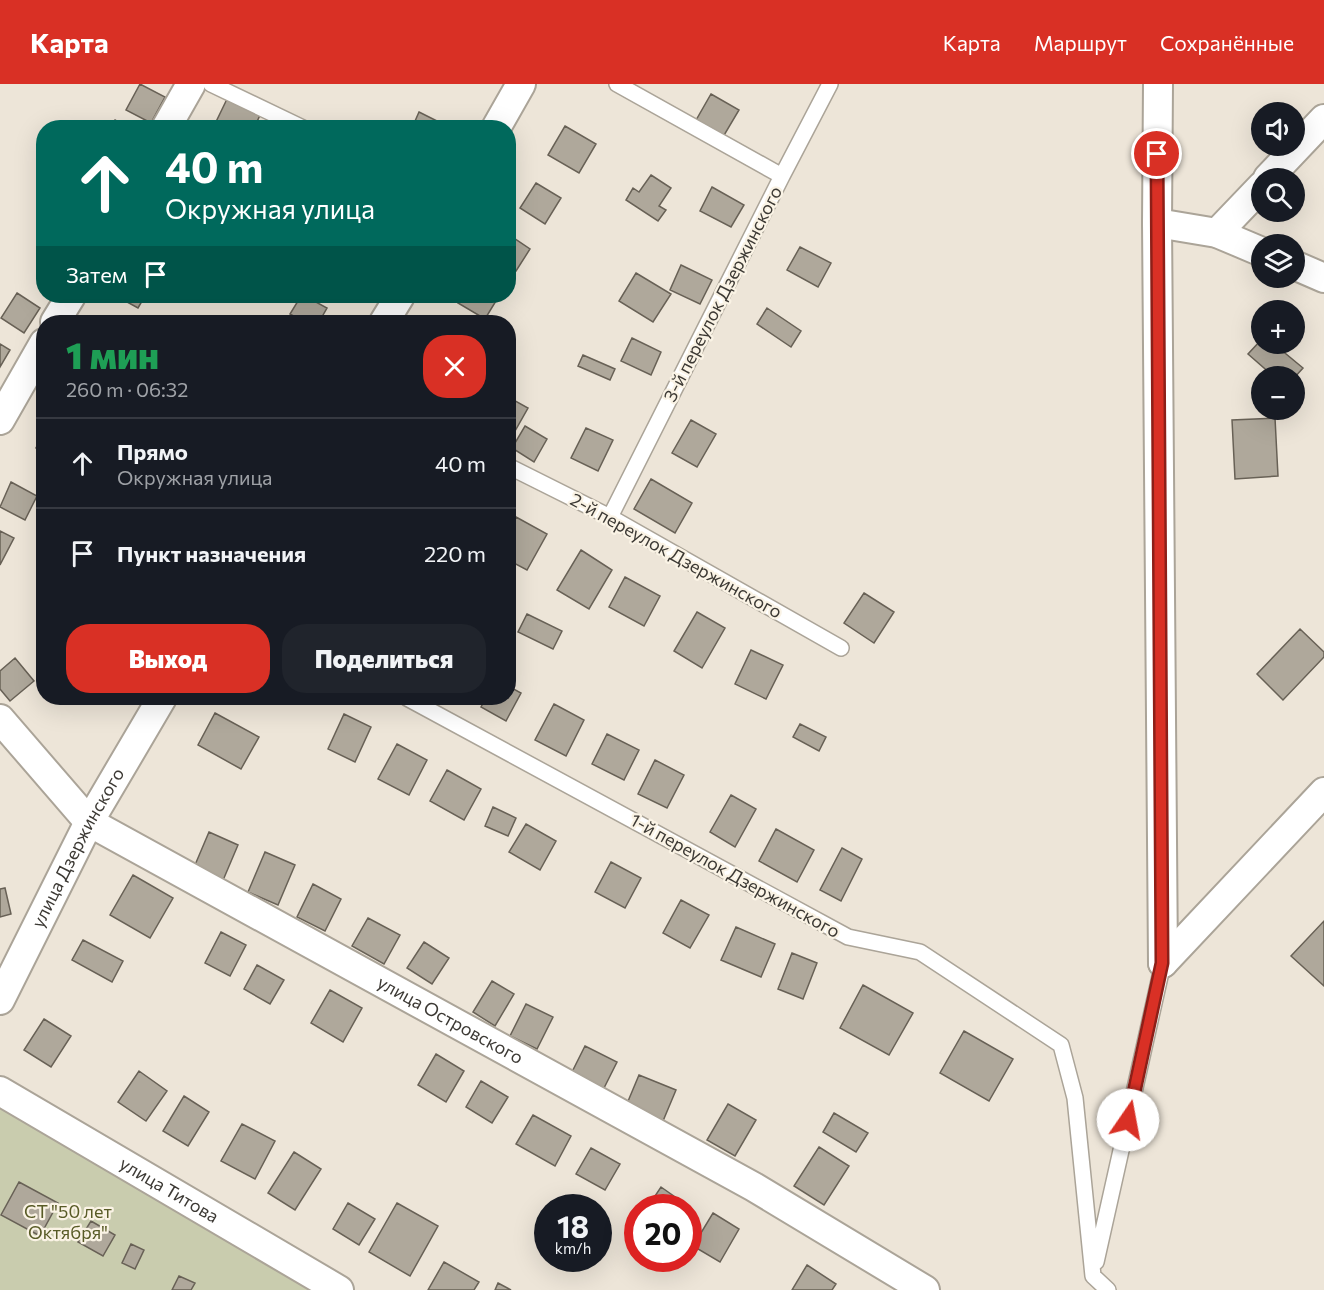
<!DOCTYPE html>
<html lang="ru">
<head>
<meta charset="utf-8">
<style>
  :root { --surface:#171b24; --page:#20242c; --text:#f1f3f6; --muted:#9ea1a6; --line:#363941; --accent:#d93025 }
  body { margin:0; font-family:Commissioner,sans-serif; background:var(--page); color:var(--text); height:100vh; display:flex; flex-direction:column; font-size:22px; white-space:nowrap }
  * { box-sizing:border-box; margin:0 }
  p { font-size:20px; color:var(--muted) }
  .icon { flex:none; width:33px; height:33px; fill:none; stroke:currentColor; stroke-width:2; stroke-linecap:round; stroke-linejoin:round }
  .map { position:relative; flex:1; overflow:hidden }
  .drawer { position:absolute; left:36px; top:231px; width:480px; height:390px; display:flex; flex-direction:column; background:var(--surface); border-radius:24px; box-shadow:0 6px 24px #0002 }
  .drawer>* { flex:none }
  .top-card { position:absolute; left:36px; top:36px; width:480px; height:183px; border-radius:24px; box-shadow:0 6px 24px #0002; background:#00695c; color:#fff; overflow:hidden }
  .fabs { position:absolute; left:1251px; top:18px; display:grid; gap:12px }
  .fabs a { display:grid; place-items:center; width:54px; height:54px; border-radius:50%; background:var(--surface); box-shadow:0 6px 24px #0002; font-size:30px }
  .speed { position:absolute; left:534px; top:1110px; display:flex; gap:12px; font-size:30px; font-weight:700; text-align:center }
  .speed>* { display:grid; place-content:center; width:78px; height:78px; border-radius:50%; background:var(--surface); box-shadow:0 6px 24px #0002; line-height:1 }
  .speed small { font-size:15px; font-weight:400 }
  .speed .limit { border:9px solid #d22; background:#fff; color:#111 }
  .pin { position:absolute; display:grid; place-items:center; width:51px; height:51px; color:#fff; margin:-26px; border:3px solid #fff; border-radius:50%; box-shadow:0 2px 6px #0007 }
  .me { position:absolute; width:66px; margin:-33px; rotate:12deg; stroke-linejoin:round; filter:drop-shadow(0 0 4px #0008) }
  .turn { display:flex; align-items:center; gap:21px; height:126px; padding:0 30px; font-size:27px }
  .turn .icon { width:78px; height:78px; stroke-width:2.5 }
  .turn b { display:block; font-size:42px; line-height:51px }
  .then { display:flex; align-items:center; height:57px; padding:0 30px; background:#0003; gap:12px; font-size:22px }
  .round { display:grid; place-items:center; flex:none; width:63px; height:63px; border-radius:24px; background:var(--page) }
  .summary { display:flex; align-items:center; justify-content:space-between; height:102px; padding:0 30px }
  h1 { font-size:36px; font-weight:800; line-height:45px; color:#1e9e55 }
  .cta { display:flex; gap:12px; margin-top:auto; padding:12px 30px }
  .cta a { flex:1; height:69px; border-radius:24px; background:var(--accent); color:#fff; font-size:24px; font-weight:800; line-height:69px; text-align:center }
  .cta a+a { background:var(--page); color:var(--text) }
  ul { padding:0; list-style:none }
  li { display:flex; align-items:center; gap:18px; height:90px; padding:0 30px; border-top:2px solid var(--line) }
  li div { flex:1 }
  li b { display:block; font-size:22px }
  li em { font-style:normal }
  header { display:flex; align-items:center; gap:36px; box-sizing:border-box; height:84px; padding:0 30px; background:var(--accent); color:#fff }
  header strong { font-size:28px }
  nav { display:flex; gap:33px; margin-inline-start:auto; font-size:21px }
  .map>svg:first-child { display:block }
  .green { fill:#c9ccae }
  .building { fill:#afa89b; stroke:#686156; stroke-width:1.5 }
  .lines { fill:none; stroke-linecap:round; stroke-linejoin:round }
  .lane-casing { stroke:#aba498; stroke-width:18 }
  .street-casing { stroke:#aba498; stroke-width:32 }
  .lane { stroke:#fff; stroke-width:15 }
  .street { stroke:#fff; stroke-width:28 }
  .route-casing { stroke:#8d1f18; stroke-width:15 }
  .route { stroke:#d93025; stroke-width:10 }
  .labels { text-anchor:middle; stroke-width:4.5; stroke-linejoin:round; paint-order:stroke }
  .street-label { font-size:18px; fill:#3c3934; stroke:#faf3e5 }
  .park-label { font-size:18px; fill:#585b26; stroke:#faf3e5 }
</style>
</head>
<body>
<header>
<strong>Карта</strong>
<nav><a>Карта</a><a>Маршрут</a><a>Сохранённые</a></nav>
</header>
<div class="map">
<svg width="1324" height="1206" viewBox="0 0 1324 1206">
  <rect width="100%" height="100%" fill="#ede5d8"/>
  <!-- green -->
  <path class="green" d="M 0,1018 L 318,1206 L 0,1206 Z"/>
  <!-- building -->
  <path class="building" d="M 140,0 L 165,13 L 151,39 L 126,26 Z
    M 711,10 L 739,26 L 723,53 L 695,38 Z
    M 228,13 L 261,29 L 254,44 L 213,44 Z
    M 419,28 L 449,43 L 449,44 L 412,44 Z
    M 115,36 L 128,44 L 110,44 Z
    M 565,42 L 596,60 L 579,89 L 548,71 Z
    M 651,91 L 671,104 L 659,122 L 666,126 L 658,137 L 626,116 L 633,104 L 639,108 Z
    M 536,99 L 561,114 L 545,140 L 520,124 Z
    M 712,103 L 744,121 L 731,143 L 700,127 Z
    M 508,150 L 530,165 L 516,187 L 508,183 Z
    M 800,163 L 831,179 L 818,203 L 787,186 Z
    M 681,181 L 712,196 L 700,220 L 670,206 Z
    M 636,189 L 671,210 L 653,238 L 619,217 Z
    M 17,209 L 40,224 L 24,249 L 1,234 Z
    M 118,212 L 145,212 L 138,224 L 118,213 Z
    M 301,212 L 305,212 L 327,224 L 319,238 L 304,238 L 290,230 Z
    M 463,212 L 499,212 L 485,235 L 458,219 Z
    M 767,224 L 801,247 L 791,263 L 757,240 Z
    M 632,254 L 661,268 L 651,291 L 621,277 Z
    M 1262,255 L 1262,260 L 1274,260 L 1303,284 L 1294,294 L 1273,292 L 1248,270 Z
    M 0,260 L 10,266 L 0,283 Z
    M 583,271 L 615,285 L 610,296 L 578,282 Z
    M 508,313 L 528,324 L 511,354 L 508,353 Z
    M 1275,334 L 1278,392 L 1235,395 L 1232,336 Z
    M 691,336 L 716,350 L 697,383 L 672,369 Z
    M 525,342 L 547,355 L 534,378 L 512,364 Z
    M 586,344 L 613,356 L 598,387 L 571,374 Z
    M 44,349 L 44,368 L 36,364 Z
    M 651,395 L 692,419 L 675,449 L 634,425 Z
    M 11,398 L 37,412 L 25,436 L 0,423 Z
    M 516,433 L 547,450 L 527,486 L 508,476 L 508,447 Z
    M 0,447 L 14,454 L 0,481 Z
    M 581,466 L 612,486 L 589,525 L 557,506 Z
    M 625,493 L 660,512 L 644,542 L 609,523 Z
    M 864,509 L 894,528 L 874,559 L 844,539 Z
    M 697,528 L 725,544 L 702,584 L 674,567 Z
    M 527,530 L 562,547 L 553,565 L 518,548 Z
    M 1300,545 L 1324,568 L 1324,573 L 1283,616 L 1257,590 Z
    M 751,566 L 783,581 L 766,615 L 735,600 Z
    M 15,574 L 34,597 L 10,617 L 0,605 L 0,587 Z
    M 508,602 L 521,609 L 506,637 L 481,623 L 486,614 L 508,614 Z
    M 554,620 L 584,636 L 566,672 L 535,656 Z
    M 215,629 L 259,653 L 241,685 L 198,661 Z
    M 344,630 L 371,643 L 355,678 L 328,665 Z
    M 800,640 L 826,653 L 819,667 L 793,653 Z
    M 607,650 L 639,666 L 624,696 L 592,680 Z
    M 397,660 L 427,676 L 409,711 L 378,695 Z
    M 655,676 L 684,691 L 667,724 L 638,710 Z
    M 447,686 L 481,705 L 464,736 L 430,717 Z
    M 731,711 L 756,725 L 735,763 L 710,748 Z
    M 493,723 L 516,734 L 508,752 L 485,742 Z
    M 526,740 L 556,757 L 540,786 L 509,768 Z
    M 776,745 L 814,766 L 797,798 L 759,777 Z
    M 209,748 L 238,761 L 221,801 L 192,788 Z
    M 842,764 L 862,775 L 841,817 L 820,806 Z
    M 265,768 L 295,781 L 278,821 L 248,808 Z
    M 611,778 L 641,794 L 625,824 L 595,808 Z
    M 133,791 L 173,814 L 150,854 L 110,831 Z
    M 313,800 L 341,815 L 325,847 L 297,833 Z
    M 5,804 L 11,830 L 0,833 L 0,805 Z
    M 681,816 L 709,831 L 690,864 L 663,849 Z
    M 368,834 L 400,851 L 384,880 L 352,862 Z
    M 1324,837 L 1324,902 L 1291,872 Z
    M 736,843 L 775,860 L 761,893 L 721,876 Z
    M 221,848 L 246,861 L 230,892 L 205,879 Z
    M 83,856 L 123,877 L 112,898 L 72,876 Z
    M 424,858 L 449,874 L 432,900 L 407,884 Z
    M 792,869 L 817,879 L 803,915 L 778,905 Z
    M 257,881 L 284,896 L 270,920 L 244,905 Z
    M 492,897 L 514,910 L 495,942 L 473,928 Z
    M 863,901 L 913,929 L 889,971 L 840,944 Z
    M 330,906 L 362,924 L 343,958 L 311,939 Z
    M 526,920 L 553,933 L 537,965 L 510,952 Z
    M 44,935 L 71,952 L 51,983 L 24,966 Z
    M 964,947 L 1013,975 L 989,1017 L 940,989 Z
    M 585,962 L 617,978 L 604,1004 L 572,988 Z
    M 436,970 L 464,987 L 446,1018 L 418,1001 Z
    M 139,987 L 167,1007 L 146,1037 L 118,1018 Z
    M 639,991 L 676,1006 L 663,1037 L 626,1022 Z
    M 481,997 L 508,1013 L 492,1039 L 466,1023 Z
    M 184,1012 L 209,1028 L 188,1062 L 163,1047 Z
    M 728,1020 L 756,1036 L 735,1072 L 707,1056 Z
    M 834,1029 L 868,1049 L 856,1068 L 823,1048 Z
    M 533,1031 L 571,1052 L 555,1082 L 516,1060 Z
    M 242,1040 L 275,1057 L 255,1095 L 221,1077 Z
    M 819,1063 L 849,1082 L 824,1121 L 794,1102 Z
    M 591,1064 L 620,1080 L 605,1106 L 576,1090 Z
    M 294,1068 L 321,1085 L 295,1126 L 268,1109 Z
    M 19,1098 L 58,1119 L 40,1152 L 1,1131 Z
    M 661,1103 L 685,1120 L 682,1124 L 647,1124 Z
    M 348,1119 L 375,1135 L 359,1161 L 333,1145 Z
    M 397,1119 L 438,1142 L 410,1192 L 369,1168 Z
    M 713,1129 L 739,1145 L 720,1178 L 693,1162 Z
    M 91,1137 L 115,1151 L 103,1172 L 78,1158 Z
    M 131,1160 L 144,1166 L 135,1185 L 122,1179 Z
    M 444,1178 L 479,1198 L 474,1206 L 428,1206 Z
    M 807,1181 L 836,1200 L 832,1206 L 792,1206 Z
    M 179,1192 L 195,1199 L 191,1206 L 172,1206 Z
    M 498,1199 L 511,1206 L 495,1206 Z"/>
  <g class="lines">
    <!-- lane casing -->
    <g class="lane-casing">
      <path id="lane" d="M 211,0 L 303,44
        M 782,92 L 830,0
        M 508,382 L 610,433 L 841,564
        M 610,433 L 782,92 L 617,0
        M 407,614 L 848,853 L 920,868 L 1061,961 L 1075,1014 L 1093,1192 L 1108,1206
        M 1096,1178 L 1163,879"/>
    </g>
    <!-- street casing -->
    <g class="street-casing">
      <g id="street">
        <path d="M 1158,0 L 1157,139 L 1163,879"/>
        <path d="M 166,44 L 191,0"/>
        <path d="M 496,44 L 521,0"/>
        <path d="M 1268,94 L 1324,35"/>
        <path d="M 1157,139 L 1217,149 L 1262,168"/>
        <path d="M 1217,149 L 1262,102"/>
        <path d="M 1294,181 L 1324,194"/>
        <path d="M 55,238 L 71,212"/>
        <path d="M 384,238 L 400,212"/>
        <path d="M 0,336 L 44,259"/>
        <path id="s1" d="M 0,635 L 89,738 L 754,1103 L 925,1206"/>
        <path d="M 1163,879 L 1324,708"/>
        <path id="s2" d="M 0,916 L 89,738 L 162,614"/>
        <path id="s3" d="M 0,1007 L 339,1206"/>
      </g>
    </g>
    <!-- lane -->
    <use href="#lane" class="lane"/>
    <!-- street -->
    <use href="#street" class="street"/>
  </g>
  <g class="lines">
    <!-- route casing -->
    <g class="route-casing">
      <path id="route" d="M 1128,1036 L 1162,879 L 1157,70"/>
    </g>
    <!-- route -->
    <use href="#route" class="route"/>
  </g>
  <g class="labels">
    <!-- street labels -->
    <g class="street-label">
      <text transform="translate(723 210) rotate(-63)" y="6">3-й переулок Дзержинского</text>
      <text transform="translate(676 472) rotate(29)" y="6">2-й переулок Дзержинского</text>
      <text dy="6" stroke="none"><textPath href="#s2" startOffset="171">улица Дзержинского</textPath></text>
      <text transform="translate(735 792) rotate(29)" y="6">1-й переулок Дзержинского</text>
      <text dy="6" stroke="none"><textPath href="#s1" startOffset="548">улица Островского</textPath></text>
      <text dy="6" stroke="none"><textPath href="#s3" startOffset="196">улица Титова</textPath></text>
    </g>
    <!-- park labels -->
    <g class="park-label">
      <text x="68" y="1134">СТ "50 лет<tspan x="68" dy="21">Октября"</tspan></text>
    </g>
  </g>
</svg>
<div class="fabs">
<a><svg class="icon" aria-label="sound" viewBox="0 0 24 24"><path d="M4 9h4l5-4v14l-5-4H4zM17 9q2 3 0 6"/></svg></a>
<a><svg class="icon" aria-label="search" viewBox="0 0 24 24"><circle cx="10" cy="10" r="6"/><path d="M15 15l6 6"/></svg></a>
<a><svg class="icon" aria-label="layers" viewBox="0 0 24 24"><path d="M12 4l9 5-9 5-9-5zM3 14l9 5 9-5"/></svg></a>
<a>+</a>
<a>−</a>
</div>
<div class="speed"><div>18<small>km/h</small></div><div class="limit">20</div></div>
<div class="pin" style="left:1157px;top:70px;background:#d93025"><svg class="icon" aria-label="arrive" viewBox="0 0 24 24"><path d="M6 21V4h12l-3 4 3 4H6"/></svg></div>
<svg class="me" style="left:1128px;top:1036px" viewBox="-20 -20 40 40"><circle r="19" fill="#fff"/><path d="M0-13L10 11 0 6-10 11z" fill="#d93025"/></svg>
<div class="top-card">
<div class="turn"><svg class="icon" aria-label="ahead" viewBox="0 0 24 24"><path d="M12 20V5M6 11l6-6 6 6"/></svg><div><b>40 m</b>Окружная улица</div></div>
<div class="then">Затем<svg class="icon" aria-label="arrive" viewBox="0 0 24 24"><path d="M6 21V4h12l-3 4 3 4H6"/></svg></div>
</div>
<section class="drawer">
<div class="summary"><div><h1>1 мин</h1><p>260 m · 06:32</p></div><a class="round" style="background:#d93025;color:#fff"><svg class="icon" aria-label="close" viewBox="0 0 24 24"><path d="M6 6l12 12M18 6L6 18"/></svg></a></div>
<ul>
<li><svg class="icon" aria-label="ahead" viewBox="0 0 24 24"><path d="M12 20V5M6 11l6-6 6 6"/></svg><div><b>Прямо</b><p>Окружная улица</p></div><em>40 m</em></li>
<li><svg class="icon" aria-label="arrive" viewBox="0 0 24 24"><path d="M6 21V4h12l-3 4 3 4H6"/></svg><div><b>Пункт назначения</b></div><em>220 m</em></li>
</ul>
<div class="cta"><a>Выход</a><a>Поделиться</a></div>
</section>
</div>
</body>
</html>
